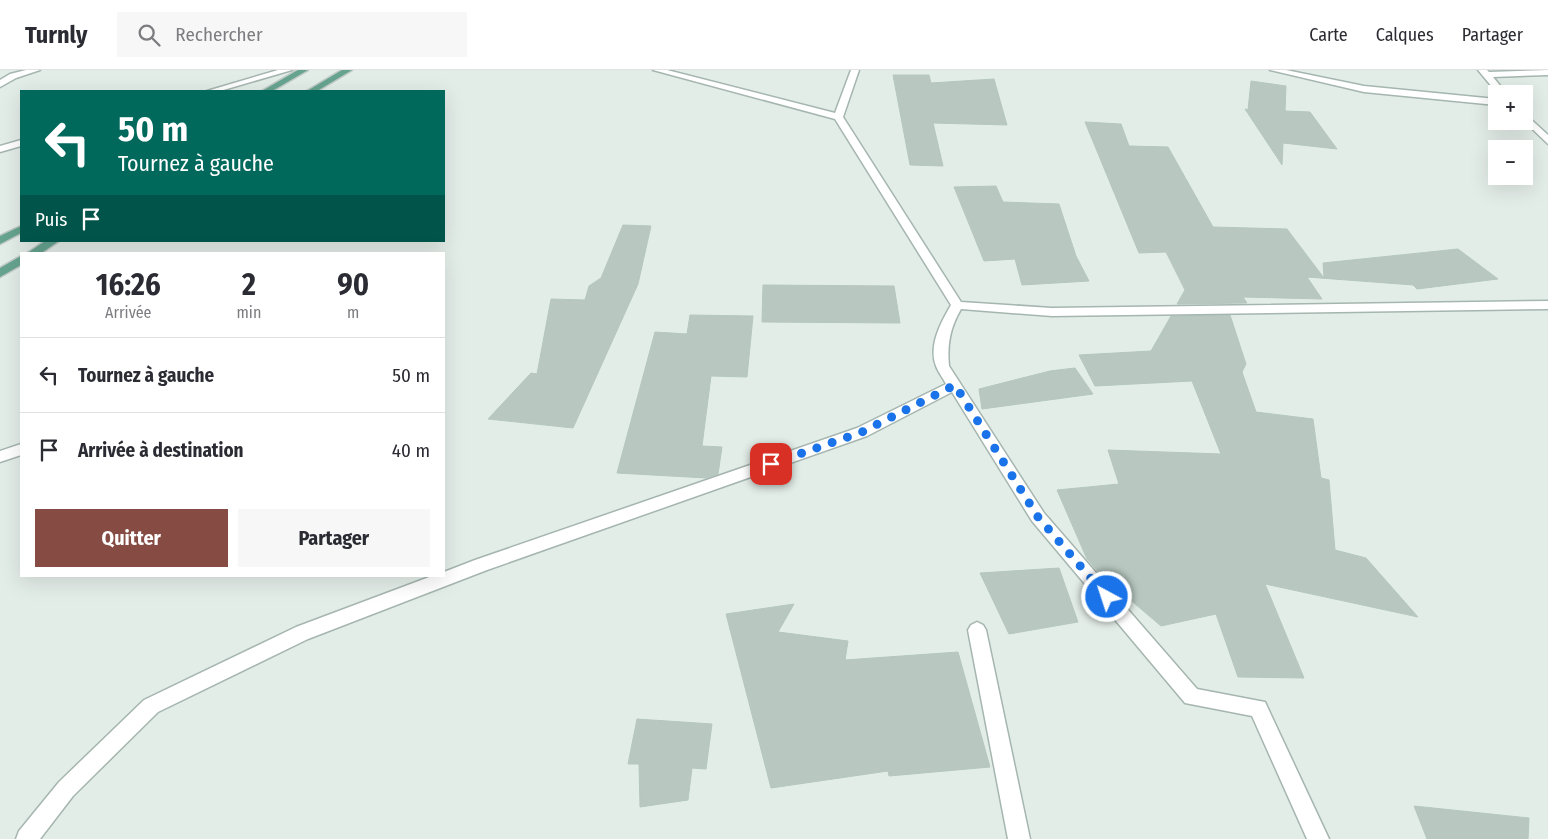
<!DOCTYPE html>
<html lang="fr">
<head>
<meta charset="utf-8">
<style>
  :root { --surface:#fff; --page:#f7f7f7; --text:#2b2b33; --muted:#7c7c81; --line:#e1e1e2; --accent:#864c44 }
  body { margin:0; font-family:"Fira Sans Condensed",sans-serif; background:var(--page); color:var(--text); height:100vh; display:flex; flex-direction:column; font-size:19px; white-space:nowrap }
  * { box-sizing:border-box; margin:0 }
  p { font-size:16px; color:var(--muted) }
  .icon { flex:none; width:28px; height:28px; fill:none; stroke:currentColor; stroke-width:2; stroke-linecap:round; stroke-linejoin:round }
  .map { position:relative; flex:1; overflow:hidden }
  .sheet { position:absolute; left:20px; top:182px; width:425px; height:325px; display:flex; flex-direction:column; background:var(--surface); border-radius:0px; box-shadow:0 5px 20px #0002 }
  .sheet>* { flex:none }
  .top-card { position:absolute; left:20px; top:20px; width:425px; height:152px; border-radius:0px; box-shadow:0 5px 20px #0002; background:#00695c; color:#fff; overflow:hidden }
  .tools { position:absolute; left:1488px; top:15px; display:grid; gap:10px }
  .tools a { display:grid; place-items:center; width:45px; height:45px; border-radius:0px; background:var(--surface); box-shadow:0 5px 20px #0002; font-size:25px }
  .pin { position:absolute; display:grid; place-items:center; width:42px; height:42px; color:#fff; margin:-21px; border-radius:10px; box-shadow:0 2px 8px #0006 }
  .me { position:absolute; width:55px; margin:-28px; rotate:320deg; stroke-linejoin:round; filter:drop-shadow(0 0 4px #0008) }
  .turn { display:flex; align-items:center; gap:18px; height:105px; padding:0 15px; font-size:22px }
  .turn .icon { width:65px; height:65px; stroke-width:2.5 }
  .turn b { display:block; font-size:35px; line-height:42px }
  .then { display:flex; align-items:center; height:48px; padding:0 15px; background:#0003; gap:10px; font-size:19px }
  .eta { display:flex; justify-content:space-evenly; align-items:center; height:85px; text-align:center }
  .eta b { font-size:30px; font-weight:700; line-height:35px }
  .cta { display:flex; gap:10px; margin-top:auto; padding:10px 15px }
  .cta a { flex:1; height:58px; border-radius:0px; background:var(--accent); color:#fff; font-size:20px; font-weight:700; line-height:58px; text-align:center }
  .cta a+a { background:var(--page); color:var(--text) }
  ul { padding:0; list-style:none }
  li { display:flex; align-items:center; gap:15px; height:75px; padding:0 15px; border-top:1px solid var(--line) }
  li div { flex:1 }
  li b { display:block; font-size:19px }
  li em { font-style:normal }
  header { display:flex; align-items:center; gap:30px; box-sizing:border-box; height:70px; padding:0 25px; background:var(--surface); border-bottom:1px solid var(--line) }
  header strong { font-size:24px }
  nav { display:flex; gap:28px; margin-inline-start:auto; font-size:18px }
  .search { width:350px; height:45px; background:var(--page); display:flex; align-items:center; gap:12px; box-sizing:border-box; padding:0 18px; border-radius:0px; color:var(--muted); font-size:19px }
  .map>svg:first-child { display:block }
  .building { fill:#b8c8c1; stroke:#b5c7bf }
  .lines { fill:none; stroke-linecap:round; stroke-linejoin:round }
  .minor-casing { stroke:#a5b5af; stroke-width:3 }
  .major-casing { stroke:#c1c9c6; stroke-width:3 }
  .minor { fill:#fff; fill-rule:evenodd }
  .major { fill:#66a490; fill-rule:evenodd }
  .route { stroke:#1a73e8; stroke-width:9; stroke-dasharray:0 16.2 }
</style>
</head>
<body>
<header>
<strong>Turnly</strong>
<div class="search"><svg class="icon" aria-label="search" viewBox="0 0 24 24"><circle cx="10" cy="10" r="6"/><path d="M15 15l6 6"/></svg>Rechercher</div>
<nav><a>Carte</a><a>Calques</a><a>Partager</a></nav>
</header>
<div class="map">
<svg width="1548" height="769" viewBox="0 0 1548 769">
  <rect width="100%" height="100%" fill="#e3ede8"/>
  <!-- building -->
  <path class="building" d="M 893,5 L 929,5 L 931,13 L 994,9 L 1007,55 L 933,53 L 943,96 L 910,95 Z
    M 1251,11 L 1286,16 L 1285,41 L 1310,42 L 1337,79 L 1283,73 L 1282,95 L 1245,39 L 1248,40 Z
    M 1085,52 L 1121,54 L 1129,76 L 1168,77 L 1213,157 L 1287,159 L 1324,208 L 1323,193 L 1458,179 L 1498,209 L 1417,219 L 1413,215 L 1307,207 L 1322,229 L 1243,227 L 1247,233 L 1177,234 L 1185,220 L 1166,182 L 1139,183 Z
    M 996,116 L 1003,132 L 1059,134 L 1076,186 L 1089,211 L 1022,215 L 1015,189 L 984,191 L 954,117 Z
    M 623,155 L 651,156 L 638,214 L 573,358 L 488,349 L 531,303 L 537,304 L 551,229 L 585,230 L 589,216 L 601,208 Z
    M 763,215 L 894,216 L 900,253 L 762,252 Z
    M 690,245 L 753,246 L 747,307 L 711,306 L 702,376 L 722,377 L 718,404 L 706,408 L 617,403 L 655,262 L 687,264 Z
    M 1230,245 L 1246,294 L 1242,302 L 1256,342 L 1313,349 L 1321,408 L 1329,410 L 1335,480 L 1366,488 L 1418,547 L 1265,514 L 1304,608 L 1238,607 L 1216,544 L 1161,556 L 1100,504 L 1087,489 L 1057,420 L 1119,414 L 1108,380 L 1221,384 L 1192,311 L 1095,316 L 1079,285 L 1151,281 L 1171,246 Z
    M 1075,298 L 1093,324 L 982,339 L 979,319 L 1050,301 Z
    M 1059,498 L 1078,552 L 1009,564 L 980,503 Z
    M 794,534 L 778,562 L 848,571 L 845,590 L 958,582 L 990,697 L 889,706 L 888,701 L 771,718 L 726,544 Z
    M 637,649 L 712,654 L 706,699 L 692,698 L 688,730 L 640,737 L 639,694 L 628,694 Z
    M 1414,736 L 1529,748 L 1528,769 L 1427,769 Z"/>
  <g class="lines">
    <!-- minor casing -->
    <g class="minor-casing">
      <path id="minor" d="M 26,0 L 40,0 L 16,8 L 0,17 L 0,10 L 10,4 Z
        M 278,0 L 292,0 L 220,21 L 207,21 Z
        M 653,0 L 667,0 L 835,43 L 851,0 L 859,0 L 843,47 L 961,232 L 1052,238 L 1548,231 L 1548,239 L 1052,246 L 961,239 C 950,258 947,274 949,296 L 1044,443 L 1197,619 L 1265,632 L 1329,769 L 1307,769 L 1252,646 L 1185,633 L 1032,451 L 952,322 L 867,366 L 487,500 L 308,569 L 158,642 L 73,726 L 40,769 L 16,769 L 19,761 L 59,712 L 144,630 L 296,557 L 432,506 L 444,506 L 444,502 L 475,490 L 857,358 L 946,314 C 943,308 938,302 936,296 C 928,276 941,252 951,235 L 835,49 Z
        M 1270,0 L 1286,0 L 1364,16 L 1496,29 L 1496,35 L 1364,22 Z
        M 1478,0 L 1487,0 L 1489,2 L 1548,0 L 1548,5 L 1493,7 L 1507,24 L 1498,24 Z
        M 1524,43 L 1548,65 L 1548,74 L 1524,51 Z
        M 21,70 L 21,76 L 0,82 L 0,76 Z
        M 21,374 L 21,385 L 0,392 L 0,381 Z
        M 977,552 L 983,555 L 986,560 L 1030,769 L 1008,769 L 968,560 L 971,555 Z"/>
    </g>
    <!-- major casing -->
    <g class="major-casing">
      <path id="major" d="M 298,0 L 308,0 L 272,21 L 262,21 Z
        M 342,0 L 352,0 L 317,21 L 307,21 Z
        M 21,156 L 21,163 L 0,174 L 0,166 Z
        M 45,171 L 59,171 L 40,184 L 26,184 Z
        M 21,186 L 21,195 L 0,207 L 0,198 Z"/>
    </g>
    <!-- minor -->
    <use href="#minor" class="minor"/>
    <!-- major -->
    <use href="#major" class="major"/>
  </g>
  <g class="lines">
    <!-- route -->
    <path class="route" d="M 771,394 L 862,362 L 955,315 L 1038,447 L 1107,527"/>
  </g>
</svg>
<div class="tools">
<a>+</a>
<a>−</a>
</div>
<div class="pin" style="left:771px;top:394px;background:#d93025"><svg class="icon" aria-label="arrive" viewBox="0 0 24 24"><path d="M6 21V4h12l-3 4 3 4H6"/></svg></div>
<svg class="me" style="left:1107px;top:527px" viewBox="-20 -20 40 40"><circle r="17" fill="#1a73e8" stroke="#fff" stroke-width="3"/><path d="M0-11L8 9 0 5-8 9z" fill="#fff"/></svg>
<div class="top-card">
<div class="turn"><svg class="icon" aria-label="left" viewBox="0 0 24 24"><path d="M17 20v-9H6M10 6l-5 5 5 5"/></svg><div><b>50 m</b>Tournez à gauche</div></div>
<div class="then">Puis<svg class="icon" aria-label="arrive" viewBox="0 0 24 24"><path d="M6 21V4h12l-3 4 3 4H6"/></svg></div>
</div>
<section class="sheet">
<div class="eta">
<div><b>16:26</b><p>Arrivée</p></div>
<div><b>2</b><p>min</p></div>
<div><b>90</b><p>m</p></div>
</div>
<ul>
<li><svg class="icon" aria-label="left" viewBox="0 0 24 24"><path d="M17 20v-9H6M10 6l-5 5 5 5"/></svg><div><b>Tournez à gauche</b></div><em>50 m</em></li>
<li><svg class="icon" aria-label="arrive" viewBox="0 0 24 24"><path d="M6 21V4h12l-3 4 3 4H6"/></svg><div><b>Arrivée à destination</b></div><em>40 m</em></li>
</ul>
<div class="cta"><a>Quitter</a><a>Partager</a></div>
</section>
</div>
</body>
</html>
